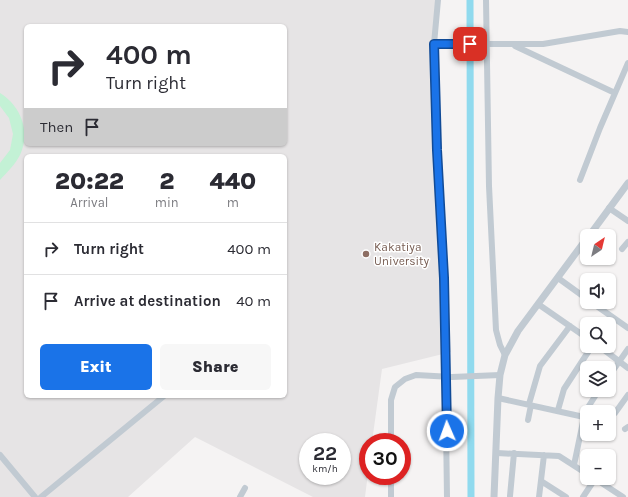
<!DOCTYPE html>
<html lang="en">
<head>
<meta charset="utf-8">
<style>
  :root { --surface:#fff; --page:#f7f7f7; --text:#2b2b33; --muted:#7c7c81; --line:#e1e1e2; --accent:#1a73e8 }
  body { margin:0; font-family:Karla,sans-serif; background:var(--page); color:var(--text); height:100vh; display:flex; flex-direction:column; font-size:15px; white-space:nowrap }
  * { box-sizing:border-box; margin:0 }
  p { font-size:13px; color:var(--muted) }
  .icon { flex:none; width:22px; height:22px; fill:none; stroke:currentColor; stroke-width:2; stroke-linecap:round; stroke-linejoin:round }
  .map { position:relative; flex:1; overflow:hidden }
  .drawer { position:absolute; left:24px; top:154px; width:263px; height:244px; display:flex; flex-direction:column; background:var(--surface); border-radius:6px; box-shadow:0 1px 3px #0004 }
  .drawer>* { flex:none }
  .top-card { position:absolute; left:24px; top:24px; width:263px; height:122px; border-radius:6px; box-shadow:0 1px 3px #0004; background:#fff; color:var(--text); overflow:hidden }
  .needle { width:26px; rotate:35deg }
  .controls { position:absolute; left:580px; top:229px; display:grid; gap:8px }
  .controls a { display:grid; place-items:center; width:36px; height:36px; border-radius:6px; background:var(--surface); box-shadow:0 1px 3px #0004; font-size:20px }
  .speed { position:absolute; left:299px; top:433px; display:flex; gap:8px; font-size:20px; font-weight:700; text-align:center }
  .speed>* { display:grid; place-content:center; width:52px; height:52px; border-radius:50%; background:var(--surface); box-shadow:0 1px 3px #0004; line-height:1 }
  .speed small { font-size:10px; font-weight:400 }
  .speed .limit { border:6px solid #d22; background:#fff; color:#111 }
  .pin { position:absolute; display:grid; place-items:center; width:34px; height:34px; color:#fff; margin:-17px; border-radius:8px; box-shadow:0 2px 6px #0006 }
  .me { position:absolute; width:44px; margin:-22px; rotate:358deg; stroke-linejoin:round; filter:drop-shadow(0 0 3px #0008) }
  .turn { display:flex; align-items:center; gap:14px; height:84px; padding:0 16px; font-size:18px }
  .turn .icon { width:52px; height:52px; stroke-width:2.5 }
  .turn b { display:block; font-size:28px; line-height:34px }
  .then { display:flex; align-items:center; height:38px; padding:0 16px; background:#0003; gap:8px; font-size:15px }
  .eta { display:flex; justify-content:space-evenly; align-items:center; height:68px; text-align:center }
  .eta b { font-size:24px; font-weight:800; line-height:28px }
  .button { display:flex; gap:8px; margin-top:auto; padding:8px 16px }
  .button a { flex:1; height:46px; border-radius:6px; background:var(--accent); color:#fff; font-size:16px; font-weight:800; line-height:46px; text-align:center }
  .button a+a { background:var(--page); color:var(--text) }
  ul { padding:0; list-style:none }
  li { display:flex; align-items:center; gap:12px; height:52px; padding:0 16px; border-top:1px solid var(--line) }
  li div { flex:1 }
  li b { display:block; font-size:15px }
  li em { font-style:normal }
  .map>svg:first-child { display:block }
  .education { fill:#e6e4e5; fill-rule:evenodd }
  .green { fill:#c3f1d5 }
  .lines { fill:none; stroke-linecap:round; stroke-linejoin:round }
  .canal { stroke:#90daee; stroke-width:7 }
  .minor { stroke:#c1cad2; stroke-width:6 }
  .tertiary { stroke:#c1cad2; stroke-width:7 }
  .route-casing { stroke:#114b97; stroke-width:10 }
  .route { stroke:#1a73e8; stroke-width:7 }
  .education-dot { fill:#8d6e63; stroke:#fff; stroke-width:1.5 }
  .labels { text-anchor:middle; stroke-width:3; stroke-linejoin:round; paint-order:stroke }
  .education-label { font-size:12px; fill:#785e54; stroke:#fff; text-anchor:start }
</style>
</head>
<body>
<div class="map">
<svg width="628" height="497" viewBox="0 0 628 497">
  <rect width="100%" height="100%" fill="#f5f3f3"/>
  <!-- education -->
  <path class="education" d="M 0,0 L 437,0 L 436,55 L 451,352 L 382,369 L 372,442 L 368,442 L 368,473 L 365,497 L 313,497 L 195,437 L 128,497 L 0,497 ZM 26,26 L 285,26 L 285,144 L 26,144 ZM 26,156 L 285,156 L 285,396 L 26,396 ZM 308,442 L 342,442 L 342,476 L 308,476 Z"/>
  <!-- green -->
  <path class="green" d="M 0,93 C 21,106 31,132 20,155 C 15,165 7,172 0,180 L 0,163 L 10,150 L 13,134 L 9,118 L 0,106 Z"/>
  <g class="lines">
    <!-- canal -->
    <path class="canal" d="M 470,0 L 471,497"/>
    <!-- minor -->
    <path class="minor" d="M 438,0 L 434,44 L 444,278 L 447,497
      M 486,0 L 489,186 L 496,330 L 500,345 L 505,355
      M 434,44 L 543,44 L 620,31 L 628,32
      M 515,46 L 615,93
      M 580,180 L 600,128 L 628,63
      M 609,208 L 628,221
      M 622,249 L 628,242
      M 558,278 L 587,299
      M 591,302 L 628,328
      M 538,304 L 587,338
      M 599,346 L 628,368
      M 609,376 L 628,349
      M 498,398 L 584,417
      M 529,404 L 540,366 L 570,326
      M 558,410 L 564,389 L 592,346
      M 609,417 L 615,413 L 628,395
      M 528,420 L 531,405
      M 625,429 L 628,427
      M 391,442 L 391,400 L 395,387 L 405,379 L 416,375 L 452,377 L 500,375
      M 497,453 L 559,456 L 587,474
      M 0,455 L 35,497
      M 574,465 L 585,412 L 599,390
      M 391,476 L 391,497
      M 594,478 L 623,497
      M 541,481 L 566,497
      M 510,496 L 514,453
      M 41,497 L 164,396
      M 240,497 L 245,488
      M 539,497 L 544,455
      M 583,497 L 595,479"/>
    <!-- tertiary -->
    <path class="tertiary" d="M 589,236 L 628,183
      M 494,497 L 498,398 L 500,375 L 505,355 L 518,331 L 587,238"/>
  </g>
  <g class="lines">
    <!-- route casing -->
    <g class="route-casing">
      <path id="route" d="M 447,431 L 444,278 L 437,150 L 434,44 L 470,44"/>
    </g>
    <!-- route -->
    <use href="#route" class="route"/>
  </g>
  <!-- markers -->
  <circle class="education-dot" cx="366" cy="254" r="4"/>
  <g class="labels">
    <!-- education labels -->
    <g class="education-label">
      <text x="374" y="251">Kakatiya<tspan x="374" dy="14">University</tspan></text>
    </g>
  </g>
</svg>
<div class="controls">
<a><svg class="needle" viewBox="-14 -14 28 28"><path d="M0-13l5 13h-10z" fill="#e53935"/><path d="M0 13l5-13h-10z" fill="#7c7c81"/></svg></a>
<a><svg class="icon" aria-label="sound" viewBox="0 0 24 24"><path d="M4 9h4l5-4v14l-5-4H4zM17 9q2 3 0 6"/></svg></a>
<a><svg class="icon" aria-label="search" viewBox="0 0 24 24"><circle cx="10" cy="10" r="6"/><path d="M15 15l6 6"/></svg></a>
<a><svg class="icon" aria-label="layers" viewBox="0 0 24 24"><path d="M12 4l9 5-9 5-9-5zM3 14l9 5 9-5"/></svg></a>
<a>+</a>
<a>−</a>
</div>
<div class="speed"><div>22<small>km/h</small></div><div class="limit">30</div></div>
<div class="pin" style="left:470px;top:44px;background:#d93025"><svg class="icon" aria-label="arrive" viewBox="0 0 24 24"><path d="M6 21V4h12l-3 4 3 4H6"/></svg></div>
<svg class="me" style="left:447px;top:431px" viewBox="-20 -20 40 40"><circle r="17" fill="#1a73e8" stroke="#fff" stroke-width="3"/><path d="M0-11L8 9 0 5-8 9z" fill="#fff"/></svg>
<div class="top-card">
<div class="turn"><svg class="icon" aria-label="right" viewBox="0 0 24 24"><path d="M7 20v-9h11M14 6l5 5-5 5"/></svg><div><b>400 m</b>Turn right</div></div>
<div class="then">Then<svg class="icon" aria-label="arrive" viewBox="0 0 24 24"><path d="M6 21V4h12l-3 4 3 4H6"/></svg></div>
</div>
<section class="drawer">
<div class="eta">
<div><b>20:22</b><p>Arrival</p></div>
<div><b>2</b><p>min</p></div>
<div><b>440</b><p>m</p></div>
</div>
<ul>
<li><svg class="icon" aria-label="right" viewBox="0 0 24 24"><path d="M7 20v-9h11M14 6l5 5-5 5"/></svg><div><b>Turn right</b></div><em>400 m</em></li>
<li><svg class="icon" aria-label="arrive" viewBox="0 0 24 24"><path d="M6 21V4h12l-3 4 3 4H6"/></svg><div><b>Arrive at destination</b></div><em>40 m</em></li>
</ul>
<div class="button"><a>Exit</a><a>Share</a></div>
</section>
</div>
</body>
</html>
